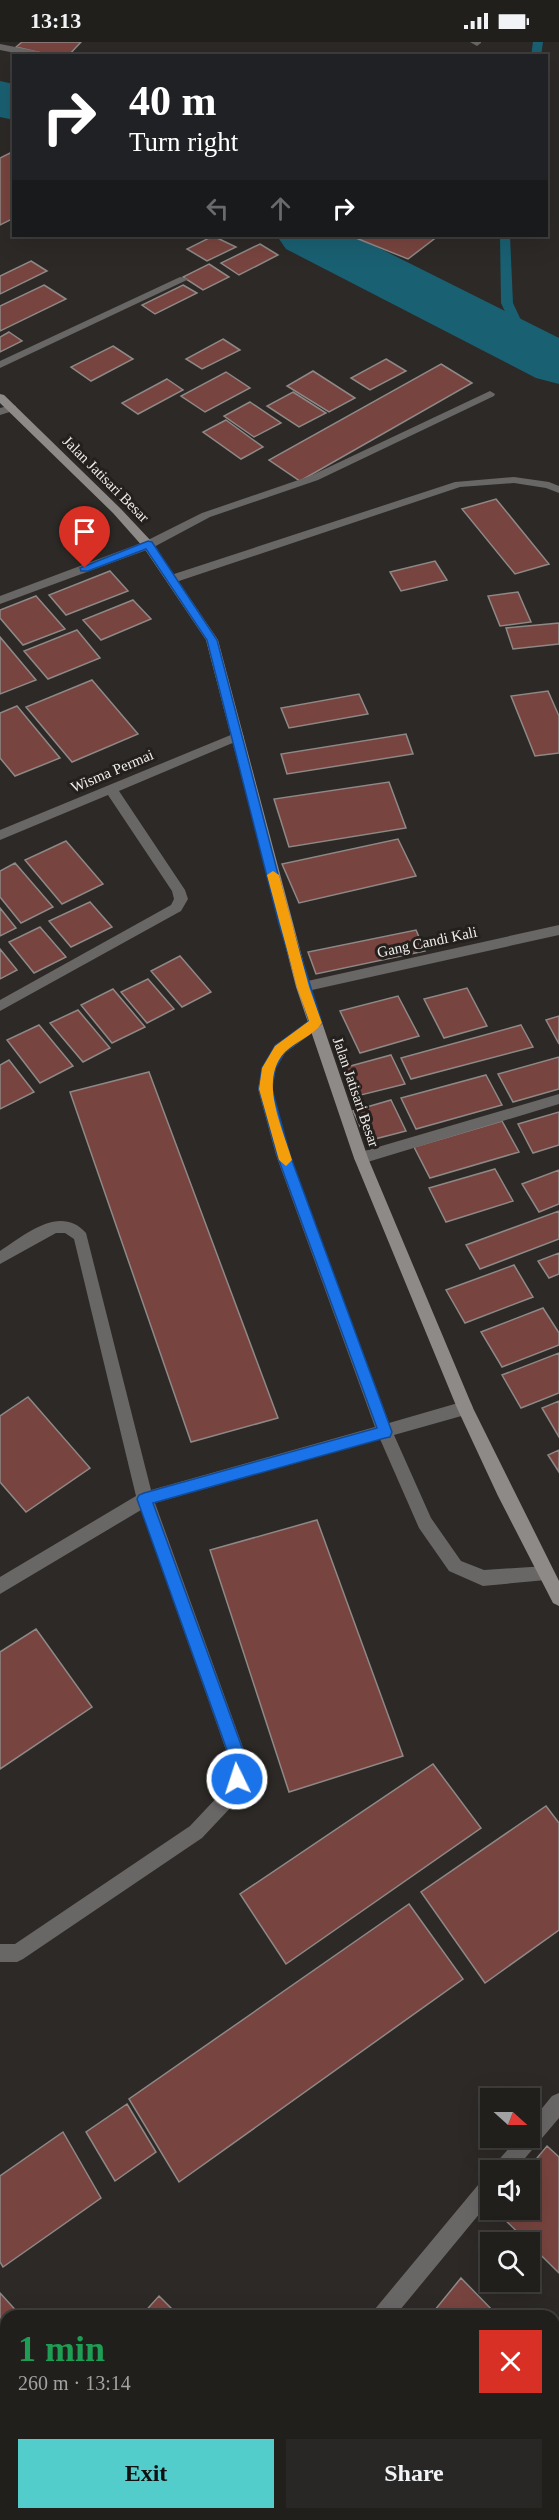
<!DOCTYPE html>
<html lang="en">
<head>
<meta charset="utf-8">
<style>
  :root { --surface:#211f1c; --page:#292725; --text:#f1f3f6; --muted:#a2a2a3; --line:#3e3d3b; --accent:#53cdcb }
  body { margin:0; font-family:Georgia,serif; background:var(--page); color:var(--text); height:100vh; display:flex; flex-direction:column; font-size:22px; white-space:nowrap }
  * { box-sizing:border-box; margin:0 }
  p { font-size:20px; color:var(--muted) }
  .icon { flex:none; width:33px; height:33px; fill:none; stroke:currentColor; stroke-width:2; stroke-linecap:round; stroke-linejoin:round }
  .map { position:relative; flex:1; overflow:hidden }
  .side { position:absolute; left:0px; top:2268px; width:560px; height:210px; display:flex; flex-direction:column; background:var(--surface); border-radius:18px 18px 0 0; box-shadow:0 6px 24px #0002,0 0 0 2px var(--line) }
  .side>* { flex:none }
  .hud { position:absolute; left:12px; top:12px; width:536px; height:183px; border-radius:0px; box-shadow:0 6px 24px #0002,0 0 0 2px var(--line); background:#202124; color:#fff; overflow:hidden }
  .needle { width:39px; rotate:111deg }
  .fabs { position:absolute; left:480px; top:2046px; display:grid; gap:12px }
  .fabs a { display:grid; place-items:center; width:60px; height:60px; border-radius:0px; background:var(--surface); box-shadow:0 6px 24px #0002,0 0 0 2px var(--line); font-size:30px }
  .pin { position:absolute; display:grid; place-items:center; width:51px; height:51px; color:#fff; margin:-62px -26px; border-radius:50% 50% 50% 0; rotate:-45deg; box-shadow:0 0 6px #0007 }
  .pin .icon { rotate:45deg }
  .me { position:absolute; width:66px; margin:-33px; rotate:356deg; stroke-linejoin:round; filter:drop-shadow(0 0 4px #0008) }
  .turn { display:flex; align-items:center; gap:21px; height:126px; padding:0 18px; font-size:27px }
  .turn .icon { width:78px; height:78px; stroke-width:2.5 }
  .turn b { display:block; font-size:42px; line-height:51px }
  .lanes { display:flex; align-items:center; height:57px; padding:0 18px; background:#0003; justify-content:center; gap:30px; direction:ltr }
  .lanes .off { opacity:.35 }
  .round { display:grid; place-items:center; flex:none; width:63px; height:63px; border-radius:0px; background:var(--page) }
  .summary { display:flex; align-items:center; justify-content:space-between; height:102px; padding:0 18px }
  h1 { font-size:36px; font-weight:600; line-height:45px; color:#1e9e55 }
  .button { display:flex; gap:12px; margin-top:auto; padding:12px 18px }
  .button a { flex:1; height:69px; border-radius:0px; background:var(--accent); color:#111; font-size:24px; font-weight:600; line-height:69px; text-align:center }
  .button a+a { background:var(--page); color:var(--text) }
  .status { display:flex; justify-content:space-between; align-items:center; height:42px; padding:0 30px; background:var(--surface); direction:ltr }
  .status svg { height:16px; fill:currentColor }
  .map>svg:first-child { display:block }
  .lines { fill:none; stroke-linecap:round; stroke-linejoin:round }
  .stream { fill:#196072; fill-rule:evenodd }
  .river { fill:#196072; fill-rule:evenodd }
  .building { fill:#78443f; stroke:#8e8887; stroke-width:1.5 }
  .street { fill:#696766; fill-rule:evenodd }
  .secondary { fill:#8d8a88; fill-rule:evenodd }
  .route { fill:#1a73e8; stroke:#114b97; stroke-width:1.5 }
  .slow { fill:#f59e0b }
  .labels { text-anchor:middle; stroke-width:6; stroke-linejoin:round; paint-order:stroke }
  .street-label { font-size:15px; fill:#efedeb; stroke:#23201d }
</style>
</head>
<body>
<div class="status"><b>13:13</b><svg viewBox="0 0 49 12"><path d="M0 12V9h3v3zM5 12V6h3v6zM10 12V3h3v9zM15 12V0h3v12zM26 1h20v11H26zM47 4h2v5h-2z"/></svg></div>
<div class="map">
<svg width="559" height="2478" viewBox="0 0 559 2478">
  <rect width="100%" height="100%" fill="#2c2926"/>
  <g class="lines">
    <!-- stream -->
    <path class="stream" d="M 533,0 L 543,0 L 541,14 L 531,14 Z
      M 500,194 L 510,194 L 513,261 L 535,308 L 533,310 L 525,310 L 523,308 L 501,261 Z"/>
    <!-- river -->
    <path class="river" d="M 0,39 L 14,42 L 14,78 L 0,75 Z
      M 277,194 L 355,194 L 559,296 L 559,342 L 536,336 L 286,207 Z"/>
  </g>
  <!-- building -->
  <path class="building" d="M 22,0 L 81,0 L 68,14 L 54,14 L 16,5 Z
    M 14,109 L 14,176 L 0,183 L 0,116 Z
    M 213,194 L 236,205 L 207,219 L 187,207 Z
    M 351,194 L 438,194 L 408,217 Z
    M 260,202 L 278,213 L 239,233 L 221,221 Z
    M 31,219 L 47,229 L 0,252 L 0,234 Z
    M 209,222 L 229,235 L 203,248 L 183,235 Z
    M 44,243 L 66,257 L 0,289 L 0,264 Z
    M 183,243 L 197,251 L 155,272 L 142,263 Z
    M 9,290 L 22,299 L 0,310 L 0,295 Z
    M 223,297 L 240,308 L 202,327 L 186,317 Z
    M 113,304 L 133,317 L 91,339 L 71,325 Z
    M 386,317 L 406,329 L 370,348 L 351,336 Z
    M 441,322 L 472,341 L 300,439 L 269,418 Z
    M 313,329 L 355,356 L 329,370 L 287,344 Z
    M 226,330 L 250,346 L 205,370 L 181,354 Z
    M 167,337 L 183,348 L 138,372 L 122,361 Z
    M 293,350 L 326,371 L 299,385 L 267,364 Z
    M 250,360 L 281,381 L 254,395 L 224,374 Z
    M 226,378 L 263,405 L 241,417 L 203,390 Z
    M 496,457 L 549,522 L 515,532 L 462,467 Z
    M 435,519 L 447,538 L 401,549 L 390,530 Z
    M 110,529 L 128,549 L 66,573 L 49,553 Z
    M 518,550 L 531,580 L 500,584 L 488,554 Z
    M 36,554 L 65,587 L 23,603 L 0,576 L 0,568 Z
    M 133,558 L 151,577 L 101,598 L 83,578 Z
    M 559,581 L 559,602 L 513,607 L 506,586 Z
    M 77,588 L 100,616 L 48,637 L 24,609 Z
    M 0,595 L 36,638 L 0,652 Z
    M 92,638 L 138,692 L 72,720 L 26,665 Z
    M 548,649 L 559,674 L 559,711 L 535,714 L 511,654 Z
    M 359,652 L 368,672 L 289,686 L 281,666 Z
    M 17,664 L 60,716 L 15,734 L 0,716 L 0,671 Z
    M 406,692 L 413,712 L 287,732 L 281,712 Z
    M 389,740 L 406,786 L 289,805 L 274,757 Z
    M 398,797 L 416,834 L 299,861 L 282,822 Z
    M 66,799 L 103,842 L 62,862 L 25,818 Z
    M 15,821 L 53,865 L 21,881 L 0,855 L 0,829 Z
    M 90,860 L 112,885 L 71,905 L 49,879 Z
    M 0,866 L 16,886 L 0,894 Z
    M 40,885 L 66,915 L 34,931 L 9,900 Z
    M 416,888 L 425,909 L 316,932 L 308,910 Z
    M 0,907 L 17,928 L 0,937 Z
    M 180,914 L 211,950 L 182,965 L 151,929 Z
    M 148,937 L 174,967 L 147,981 L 121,950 Z
    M 467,946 L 487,984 L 444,996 L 424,957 Z
    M 113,947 L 145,985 L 112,1001 L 81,963 Z
    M 398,954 L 419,994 L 360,1011 L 340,969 Z
    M 78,968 L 110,1006 L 83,1020 L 50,981 Z
    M 559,974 L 559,1002 L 546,978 Z
    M 39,983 L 73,1024 L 40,1041 L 7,998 Z
    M 521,983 L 533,1005 L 411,1037 L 401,1016 Z
    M 391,1013 L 405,1042 L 357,1054 L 343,1026 Z
    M 559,1015 L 559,1047 L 513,1060 L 498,1032 Z
    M 9,1018 L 34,1050 L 0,1067 L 0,1023 Z
    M 149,1030 L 278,1376 L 191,1400 L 70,1050 Z
    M 486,1033 L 502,1063 L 416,1087 L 401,1056 Z
    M 391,1058 L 406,1089 L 367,1099 L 353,1069 Z
    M 559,1070 L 559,1103 L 533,1111 L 518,1082 Z
    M 502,1079 L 519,1110 L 430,1136 L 414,1105 Z
    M 495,1127 L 513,1159 L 446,1180 L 429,1146 Z
    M 559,1128 L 559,1162 L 539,1170 L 522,1142 Z
    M 559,1169 L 559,1197 L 480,1227 L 466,1203 Z
    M 559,1211 L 559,1232 L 549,1236 L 538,1219 Z
    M 514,1223 L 533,1255 L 465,1281 L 446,1248 Z
    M 543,1266 L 559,1291 L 559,1303 L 502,1325 L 481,1290 Z
    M 559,1311 L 559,1351 L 521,1366 L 502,1333 Z
    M 28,1355 L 90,1426 L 26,1470 L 0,1440 L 0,1374 Z
    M 559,1359 L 559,1395 L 542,1366 Z
    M 559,1408 L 559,1430 L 548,1413 Z
    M 317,1478 L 403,1714 L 289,1750 L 210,1508 Z
    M 36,1587 L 92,1665 L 0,1727 L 0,1610 Z
    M 433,1722 L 481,1786 L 286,1922 L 240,1852 Z
    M 546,1764 L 559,1781 L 559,1888 L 485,1941 L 421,1850 Z
    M 409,1862 L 463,1937 L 179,2140 L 129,2057 Z
    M 127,2062 L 156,2110 L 115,2139 L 86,2090 Z
    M 63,2090 L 101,2156 L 3,2225 L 0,2220 L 0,2134 Z
    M 547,2104 L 559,2115 L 559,2231 L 495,2168 L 530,2168 L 530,2128 L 527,2128 Z
    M 461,2236 L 498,2274 L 430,2274 Z
    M 0,2251 L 21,2274 L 6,2274 L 6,2315 L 0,2321 Z
    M 159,2254 L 179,2274 L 141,2274 Z
    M 6,2330 L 6,2405 L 0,2412 L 0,2337 Z
    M 554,2330 L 559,2335 L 559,2364 L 554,2371 Z
    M 31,2472 L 58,2472 L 53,2478 L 36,2478 Z
    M 79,2472 L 130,2472 L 125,2478 L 74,2478 Z
    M 150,2472 L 203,2472 L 206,2476 L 204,2478 L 145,2478 Z
    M 358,2472 L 379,2472 L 375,2478 L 364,2478 Z
    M 398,2472 L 462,2472 L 458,2478 L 393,2478 Z"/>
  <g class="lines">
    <!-- street -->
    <path class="street" d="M 470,0 L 481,0 L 481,1 L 477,4 Z
      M 0,2 L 46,11 L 50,14 L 30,14 L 0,8 Z
      M 180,235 L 189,237 L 0,326 L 0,319 Z
      M 490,349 L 495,352 L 494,354 L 318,438 L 210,475 L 152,506 L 0,562 L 0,554 L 144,500 L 202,471 L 310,434 Z
      M 12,363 L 16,364 L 16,368 L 0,373 L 0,366 Z
      M 514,435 L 549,440 L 559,444 L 559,451 L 546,446 L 514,441 L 460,445 L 176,540 L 172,541 L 166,537 L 168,534 L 455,440 Z
      M 238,690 L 244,694 L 242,697 L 119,749 L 185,848 L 188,857 L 181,869 L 0,969 L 0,958 L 171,863 L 174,857 L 172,849 L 108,753 L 0,798 L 0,788 Z
      M 559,883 L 559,893 L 303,950 L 296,945 L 303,940 Z
      M 315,976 L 320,977 L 322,981 L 320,985 L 285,1011 L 276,1026 L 272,1047 L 290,1113 L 389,1381 L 465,1359 L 471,1361 L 473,1366 L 471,1371 L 465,1373 L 394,1393 L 431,1476 L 461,1519 L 484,1528 L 546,1524 L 552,1526 L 554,1531 L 552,1536 L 546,1538 L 483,1544 L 449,1529 L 419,1486 L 380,1397 L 155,1461 L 245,1711 L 246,1737 L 234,1762 L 202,1796 L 23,1917 L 17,1920 L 0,1920 L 0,1902 L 15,1902 L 190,1784 L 222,1750 L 228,1736 L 227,1711 L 141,1468 L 0,1552 L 0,1535 L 136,1454 L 74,1197 L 65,1191 L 56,1191 L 0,1222 L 0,1209 C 25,1193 60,1162 86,1191 L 151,1448 L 375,1385 L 276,1113 L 258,1047 L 262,1026 L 275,1003 Z
      M 559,1052 L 559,1062 L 361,1122 L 356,1120 L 354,1116 L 356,1112 L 361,1110 Z
      M 559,2051 L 559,2076 L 515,2128 L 493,2128 L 496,2121 L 518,2096 L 530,2096 L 530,2081 L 552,2054 Z
      M 490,2134 L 490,2159 L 395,2274 L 372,2274 L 375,2267 L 483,2137 Z"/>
    <!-- secondary -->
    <path class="secondary" d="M 0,352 L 4,353 L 121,467 L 152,500 L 218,598 L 310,945 L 368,1116 L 473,1366 L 559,1539 L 559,1564 L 553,1561 L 498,1454 L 457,1366 L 354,1116 L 296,945 L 206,598 L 144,506 L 113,471 L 0,361 Z"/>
  </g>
  <!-- route -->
  <path class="route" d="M 148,499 L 152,500 L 217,598 L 291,882 L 322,981 L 284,1011 L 275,1027 L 272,1047 L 290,1113 L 392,1390 L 390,1395 L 385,1396 L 153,1461 L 244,1711 L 245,1737 L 243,1743 L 237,1745 L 232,1743 L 228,1711 L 137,1457 L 139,1453 L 144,1451 L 377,1386 L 277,1113 L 259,1047 L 262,1026 L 275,1004 L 309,979 L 279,882 L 207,598 L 146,507 L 88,529 L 81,529 L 80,526 Z"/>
  <!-- slow -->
  <path class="slow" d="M 273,829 L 279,833 L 309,945 L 322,981 C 313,994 296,999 285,1010 C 258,1038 283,1087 292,1118 L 286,1124 L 279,1118 L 259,1047 L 262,1026 L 275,1004 L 309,979 L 297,945 L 267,833 Z"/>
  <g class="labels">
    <!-- street labels -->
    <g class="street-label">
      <text transform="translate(106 437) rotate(45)" y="5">Jalan Jatisari Besar</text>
      <text transform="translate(112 729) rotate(-23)" y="5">Wisma Permai</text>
      <text transform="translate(427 900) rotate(-12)" y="5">Gang Candi Kali</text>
      <text transform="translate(356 1050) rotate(71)" y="5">Jalan Jatisari Besar</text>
    </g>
  </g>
</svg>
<div class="fabs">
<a><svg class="needle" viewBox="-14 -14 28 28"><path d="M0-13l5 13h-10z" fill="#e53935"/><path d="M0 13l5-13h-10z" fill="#a2a2a3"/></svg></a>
<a><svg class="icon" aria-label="sound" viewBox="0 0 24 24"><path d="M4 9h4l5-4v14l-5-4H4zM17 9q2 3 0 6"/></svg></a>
<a><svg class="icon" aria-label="search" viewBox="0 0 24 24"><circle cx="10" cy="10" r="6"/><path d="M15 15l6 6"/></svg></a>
</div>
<div class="pin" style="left:85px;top:526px;background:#d93025"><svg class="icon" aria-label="arrive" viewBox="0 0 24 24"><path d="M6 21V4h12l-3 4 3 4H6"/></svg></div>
<svg class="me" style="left:237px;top:1737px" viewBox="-20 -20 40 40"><circle r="17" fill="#1a73e8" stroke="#fff" stroke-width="3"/><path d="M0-11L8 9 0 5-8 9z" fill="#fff"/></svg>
<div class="hud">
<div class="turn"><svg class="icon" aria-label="right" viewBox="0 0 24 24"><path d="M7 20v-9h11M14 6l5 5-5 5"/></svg><div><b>40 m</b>Turn right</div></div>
<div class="lanes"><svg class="icon off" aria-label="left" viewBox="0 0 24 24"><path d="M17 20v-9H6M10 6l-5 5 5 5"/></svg><svg class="icon off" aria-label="ahead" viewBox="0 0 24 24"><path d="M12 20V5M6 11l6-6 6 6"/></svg><svg class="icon" aria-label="right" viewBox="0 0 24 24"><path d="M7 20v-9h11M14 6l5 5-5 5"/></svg></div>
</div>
<section class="side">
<div class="summary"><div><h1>1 min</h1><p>260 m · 13:14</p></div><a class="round" style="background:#d93025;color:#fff"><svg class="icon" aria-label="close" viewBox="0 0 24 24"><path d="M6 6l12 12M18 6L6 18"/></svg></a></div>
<div class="button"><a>Exit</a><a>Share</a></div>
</section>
</div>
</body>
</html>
